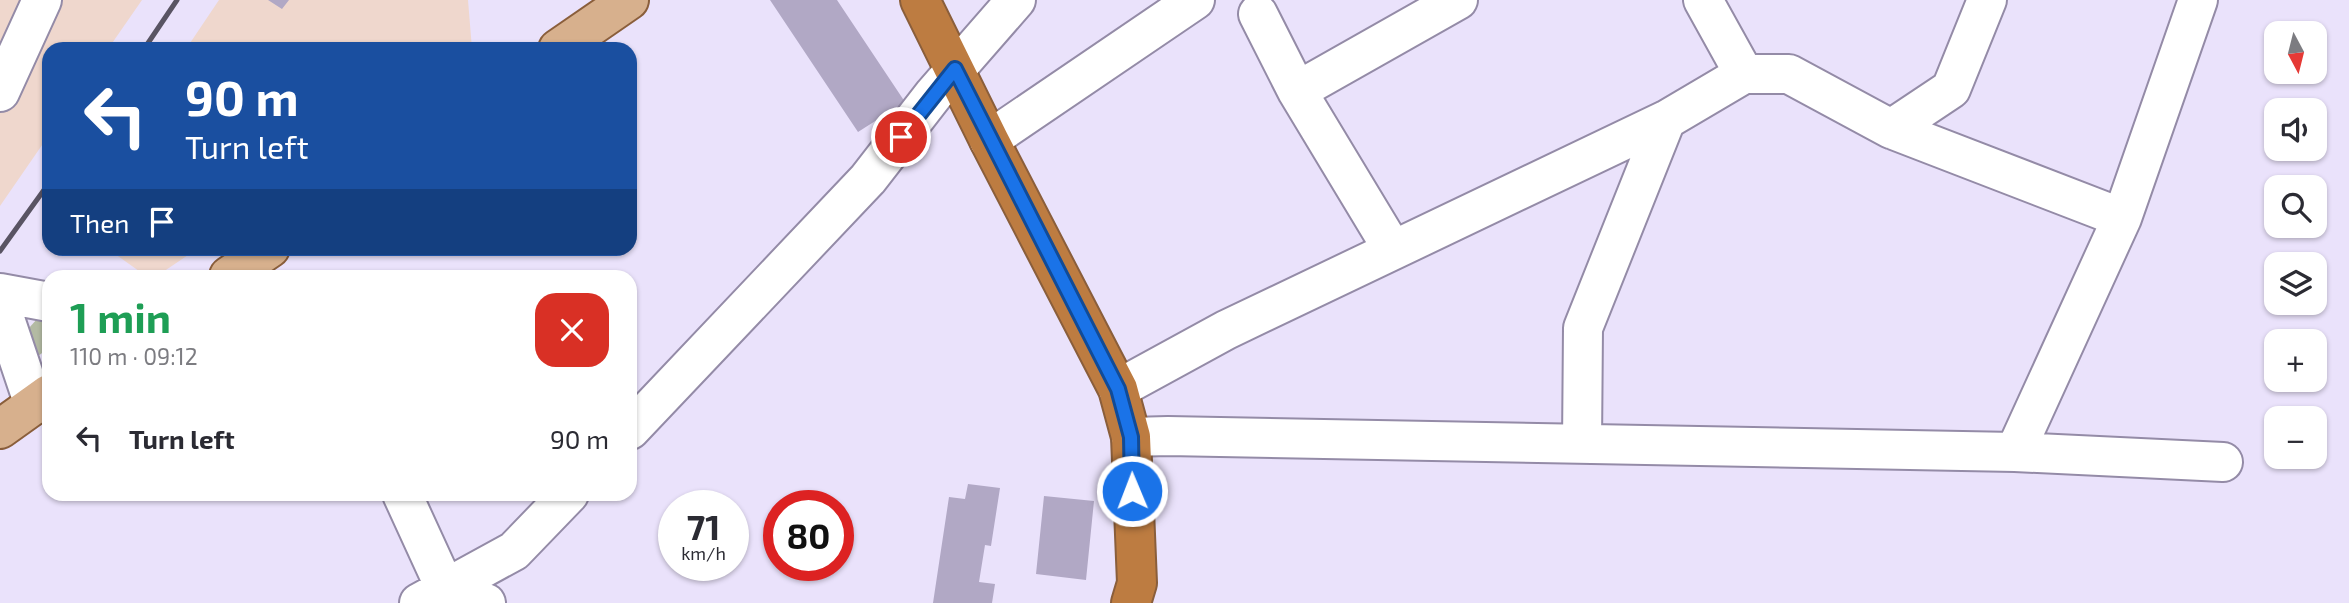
<!DOCTYPE html>
<html lang="en">
<head>
<meta charset="utf-8">
<style>
  :root { --surface:#fff; --page:#f7f7f7; --text:#2b2b33; --muted:#7c7c81 }
  body { margin:0; font-family:"Exo 2",sans-serif; background:var(--page); color:var(--text); height:100vh; display:flex; flex-direction:column; font-size:26px; white-space:nowrap }
  * { box-sizing:border-box; margin:0 }
  p { font-size:23px; color:var(--muted) }
  .icon { flex:none; width:38px; height:38px; fill:none; stroke:currentColor; stroke-width:2; stroke-linecap:round; stroke-linejoin:round }
  .map { position:relative; flex:1; overflow:hidden }
  .panel { position:absolute; left:42px; top:270px; width:595px; height:231px; display:flex; flex-direction:column; background:var(--surface); border-radius:21px; box-shadow:0 2px 5px #0004 }
  .panel>* { flex:none }
  .guide { position:absolute; left:42px; top:42px; width:595px; height:214px; border-radius:21px; box-shadow:0 2px 5px #0004; background:#1a4fa0; color:#fff; overflow:hidden }
  .needle { width:46px; rotate:173deg }
  .fabs { position:absolute; left:2264px; top:21px; display:grid; gap:14px }
  .fabs a { display:grid; place-items:center; width:63px; height:63px; border-radius:14px; background:var(--surface); box-shadow:0 2px 5px #0004; font-size:35px }
  .speed { position:absolute; left:658px; top:490px; display:flex; gap:14px; font-size:35px; font-weight:700; text-align:center }
  .speed>* { display:grid; place-content:center; width:91px; height:91px; border-radius:50%; background:var(--surface); box-shadow:0 2px 5px #0004; line-height:1 }
  .speed small { font-size:18px; font-weight:400 }
  .speed .limit { border:10px solid #d22; background:#fff; color:#111 }
  .pin { position:absolute; display:grid; place-items:center; width:60px; height:60px; color:#fff; margin:-30px; border:4px solid #fff; border-radius:50%; box-shadow:0 2px 7px #0007 }
  .me { position:absolute; width:77px; margin:-38px; rotate:359deg; stroke-linejoin:round; filter:drop-shadow(0 0 5px #0008) }
  .turn { display:flex; align-items:center; gap:24px; height:147px; padding:0 28px; font-size:32px }
  .turn .icon { width:91px; height:91px; stroke-width:2.5 }
  .turn b { display:block; font-size:49px; line-height:60px }
  .then { display:flex; align-items:center; height:66px; padding:0 28px; background:#0003; gap:14px; font-size:26px }
  .round { display:grid; place-items:center; flex:none; width:74px; height:74px; border-radius:21px; background:var(--page) }
  .head { display:flex; align-items:center; justify-content:space-between; height:119px; padding:0 28px }
  h1 { font-size:42px; font-weight:700; line-height:52px; color:#1e9e55 }
  ul { padding:0; list-style:none }
  li { display:flex; align-items:center; gap:21px; height:98px; padding:0 28px }
  li div { flex:1 }
  li b { display:block; font-size:26px }
  li em { font-style:normal }
  .map>svg:first-child { display:block }
  .industrial { fill:#efd7cd }
  .green { fill:#b3baa3 }
  .building { fill:#b1a8c5 }
  .lines { fill:none; stroke-linecap:round; stroke-linejoin:round }
  .minor-casing { stroke:#948ba7; stroke-width:42 }
  .major-casing { stroke:#8a5e3b; stroke-width:42 }
  .highway-casing { stroke:#8a5e3b; stroke-width:42 }
  .minor { stroke:#fff; stroke-width:38 }
  .major { stroke:#d7b08d; stroke-width:38 }
  .highway { stroke:#bd7c41; stroke-width:38 }
  .rail { stroke:#595463; stroke-width:5 }
  .route-casing { stroke:#114b97; stroke-width:18 }
  .route { stroke:#1a73e8; stroke-width:12 }
</style>
</head>
<body>
<div class="map">
<svg width="2349" height="603" viewBox="0 0 2349 603">
  <rect width="100%" height="100%" fill="#eae2fb"/>
  <!-- industrial -->
  <path class="industrial" d="M 0,0 L 142,0 L 108,49 L 49,49 L 49,135 L 0,206 Z
    M 219,0 L 468,0 L 472,49 L 186,49 Z
    M 108,249 L 197,249 L 157,276 L 146,276 Z"/>
  <!-- green -->
  <path class="green" d="M 38,318 L 49,324 L 49,348 L 38,356 L 28,329 Z"/>
  <!-- building -->
  <path class="building" d="M 268,0 L 289,0 L 282,9 Z
    M 770,0 L 837,0 L 905,102 L 858,132 Z
    M 968,484 L 1000,488 L 991,546 L 985,545 L 979,582 L 995,584 L 992,603 L 933,603 L 949,497 L 965,499 Z
    M 1044,496 L 1094,501 L 1086,580 L 1036,574 Z"/>
  <g class="lines">
    <!-- minor casing -->
    <g class="minor-casing">
      <path id="minor" d="M 1703,0 L 1744,74
        M 1258,14 L 1297,91 L 1393,250
        M 1297,91 L 1458,0
        M 0,92 L 42,0
        M 1891,129 L 2122,218
        M 989,140 L 1195,0
        M 0,293 L 49,302
        M 0,304 L 34,405
        M 1118,389 L 1226,330 L 1666,120 L 1744,74 L 1789,74 L 1891,129 L 1951,89 L 1987,0
        M 630,430 L 868,179 L 934,94 L 1016,0
        M 1131,437 L 1168,436 L 2015,452 L 2223,462
        M 1582,444 L 1583,328 L 1666,120
        M 2015,452 L 2122,218 L 2198,0
        M 402,494 L 446,590 L 486,603
        M 419,603 L 514,551 L 569,494"/>
    </g>
    <!-- major casing -->
    <g class="major-casing">
      <path id="major" d="M 558,49 L 629,0
        M 229,276 L 270,248
        M 0,429 L 49,394"/>
    </g>
    <!-- highway casing -->
    <g class="highway-casing">
      <path id="highway" d="M 920,0 L 989,140 L 1118,389 L 1131,437 L 1137,583 L 1131,603"/>
    </g>
    <!-- minor -->
    <use href="#minor" class="minor"/>
    <!-- major -->
    <use href="#major" class="major"/>
    <!-- highway -->
    <use href="#highway" class="highway"/>
    <!-- rail -->
    <path class="rail" d="M 144,49 L 177,0
      M 0,251 L 49,183"/>
  </g>
  <g class="lines">
    <!-- route casing -->
    <g class="route-casing">
      <path id="route" d="M 901,137 L 955,69 L 1118,389 L 1131,437 L 1132,491"/>
    </g>
    <!-- route -->
    <use href="#route" class="route"/>
  </g>
</svg>
<div class="fabs">
<a><svg class="needle" viewBox="-14 -14 28 28"><path d="M0-13l5 13h-10z" fill="#e53935"/><path d="M0 13l5-13h-10z" fill="#7c7c81"/></svg></a>
<a><svg class="icon" aria-label="sound" viewBox="0 0 24 24"><path d="M4 9h4l5-4v14l-5-4H4zM17 9q2 3 0 6"/></svg></a>
<a><svg class="icon" aria-label="search" viewBox="0 0 24 24"><circle cx="10" cy="10" r="6"/><path d="M15 15l6 6"/></svg></a>
<a><svg class="icon" aria-label="layers" viewBox="0 0 24 24"><path d="M12 4l9 5-9 5-9-5zM3 14l9 5 9-5"/></svg></a>
<a>+</a>
<a>−</a>
</div>
<div class="speed"><div>71<small>km/h</small></div><div class="limit">80</div></div>
<div class="pin" style="left:901px;top:137px;background:#d93025"><svg class="icon" aria-label="arrive" viewBox="0 0 24 24"><path d="M6 21V4h12l-3 4 3 4H6"/></svg></div>
<svg class="me" style="left:1132px;top:491px" viewBox="-20 -20 40 40"><circle r="17" fill="#1a73e8" stroke="#fff" stroke-width="3"/><path d="M0-11L8 9 0 5-8 9z" fill="#fff"/></svg>
<div class="guide">
<div class="turn"><svg class="icon" aria-label="left" viewBox="0 0 24 24"><path d="M17 20v-9H6M10 6l-5 5 5 5"/></svg><div><b>90 m</b>Turn left</div></div>
<div class="then">Then<svg class="icon" aria-label="arrive" viewBox="0 0 24 24"><path d="M6 21V4h12l-3 4 3 4H6"/></svg></div>
</div>
<section class="panel">
<div class="head"><div><h1>1 min</h1><p>110 m · 09:12</p></div><a class="round" style="background:#d93025;color:#fff"><svg class="icon" aria-label="close" viewBox="0 0 24 24"><path d="M6 6l12 12M18 6L6 18"/></svg></a></div>
<ul>
<li><svg class="icon" aria-label="left" viewBox="0 0 24 24"><path d="M17 20v-9H6M10 6l-5 5 5 5"/></svg><div><b>Turn left</b></div><em>90 m</em></li>
</ul>
</section>
</div>
</body>
</html>
